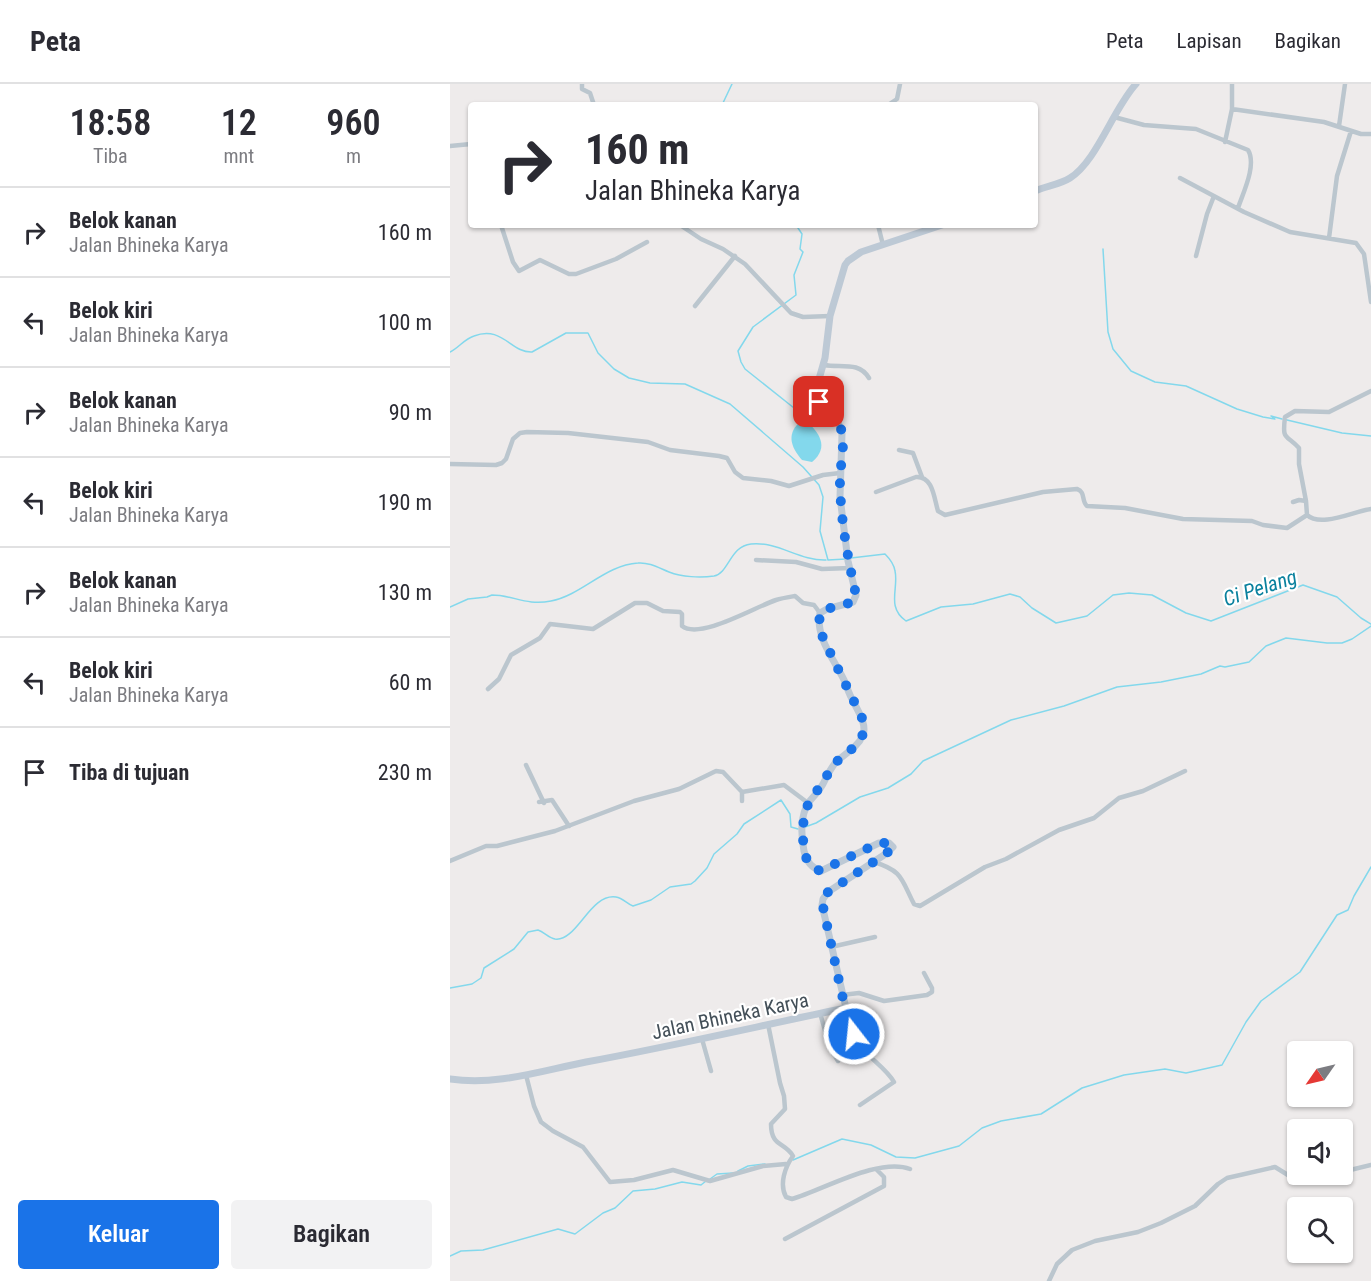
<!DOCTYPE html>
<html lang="id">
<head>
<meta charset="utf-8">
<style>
  :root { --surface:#fff; --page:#f2f2f3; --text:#2b2b33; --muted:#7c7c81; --line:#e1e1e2; --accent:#1a73e8 }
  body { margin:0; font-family:"Roboto Condensed",sans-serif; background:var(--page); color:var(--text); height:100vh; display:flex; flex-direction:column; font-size:22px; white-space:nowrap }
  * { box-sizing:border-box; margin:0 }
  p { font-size:20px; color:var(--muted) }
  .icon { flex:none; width:33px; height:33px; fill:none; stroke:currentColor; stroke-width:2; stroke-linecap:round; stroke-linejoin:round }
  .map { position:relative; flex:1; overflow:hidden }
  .drawer { display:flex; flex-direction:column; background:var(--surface); width:450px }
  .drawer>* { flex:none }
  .banner { position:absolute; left:18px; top:18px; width:570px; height:126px; border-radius:6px; box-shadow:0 2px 4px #0004; background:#fff; color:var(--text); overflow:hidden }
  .needle { width:39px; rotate:236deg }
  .fabs { position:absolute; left:837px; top:957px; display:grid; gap:12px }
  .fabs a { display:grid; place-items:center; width:66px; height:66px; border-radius:6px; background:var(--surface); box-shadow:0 2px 4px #0004; font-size:30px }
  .pin { position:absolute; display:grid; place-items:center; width:51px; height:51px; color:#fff; margin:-26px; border-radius:12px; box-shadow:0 3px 9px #0006 }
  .me { position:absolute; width:66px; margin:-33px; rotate:344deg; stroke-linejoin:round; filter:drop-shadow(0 0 4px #0008) }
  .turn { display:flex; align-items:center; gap:21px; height:126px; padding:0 18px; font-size:27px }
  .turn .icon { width:78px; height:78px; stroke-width:2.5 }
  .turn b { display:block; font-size:42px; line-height:51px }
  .eta { display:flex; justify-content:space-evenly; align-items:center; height:102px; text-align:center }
  .eta b { font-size:36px; font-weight:600; line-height:42px }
  .primary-button { display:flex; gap:12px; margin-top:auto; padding:12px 18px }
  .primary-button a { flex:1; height:69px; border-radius:6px; background:var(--accent); color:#fff; font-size:24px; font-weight:600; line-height:69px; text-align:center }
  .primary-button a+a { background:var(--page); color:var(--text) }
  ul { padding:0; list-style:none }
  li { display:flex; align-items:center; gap:18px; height:90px; padding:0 18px; border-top:2px solid var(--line) }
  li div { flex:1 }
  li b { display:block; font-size:22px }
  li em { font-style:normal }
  header { display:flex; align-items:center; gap:36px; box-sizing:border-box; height:84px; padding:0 30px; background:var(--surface); border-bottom:2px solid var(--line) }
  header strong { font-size:28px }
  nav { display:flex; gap:33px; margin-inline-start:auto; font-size:21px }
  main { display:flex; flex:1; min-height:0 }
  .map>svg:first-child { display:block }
  .water { fill:#83d8ec }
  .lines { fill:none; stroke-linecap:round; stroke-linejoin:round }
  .stream { stroke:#83d8ec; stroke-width:1.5 }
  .street { stroke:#bbc6ce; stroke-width:4.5 }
  .secondary { stroke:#bdc9d5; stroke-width:7 }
  .route { stroke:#1a73e8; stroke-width:10; stroke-dasharray:0 18 }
  .labels { text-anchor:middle; stroke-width:4.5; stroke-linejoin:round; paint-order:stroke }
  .street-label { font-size:20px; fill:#434f58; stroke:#fff }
  .water-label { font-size:21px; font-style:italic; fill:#0a819e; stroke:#fff }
</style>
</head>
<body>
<header>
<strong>Peta</strong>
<nav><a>Peta</a><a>Lapisan</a><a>Bagikan</a></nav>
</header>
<main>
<section class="drawer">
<div class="eta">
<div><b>18:58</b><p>Tiba</p></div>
<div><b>12</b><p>mnt</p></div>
<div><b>960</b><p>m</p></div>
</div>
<ul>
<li><svg class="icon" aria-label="right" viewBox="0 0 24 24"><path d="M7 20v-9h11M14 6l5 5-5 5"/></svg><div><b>Belok kanan</b><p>Jalan Bhineka Karya</p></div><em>160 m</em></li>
<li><svg class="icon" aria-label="left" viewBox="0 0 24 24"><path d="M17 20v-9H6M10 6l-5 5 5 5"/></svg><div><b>Belok kiri</b><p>Jalan Bhineka Karya</p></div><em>100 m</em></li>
<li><svg class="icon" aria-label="right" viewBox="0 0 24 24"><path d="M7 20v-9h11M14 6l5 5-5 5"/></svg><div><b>Belok kanan</b><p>Jalan Bhineka Karya</p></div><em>90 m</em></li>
<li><svg class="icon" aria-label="left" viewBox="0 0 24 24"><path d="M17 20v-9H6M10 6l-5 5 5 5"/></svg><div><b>Belok kiri</b><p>Jalan Bhineka Karya</p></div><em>190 m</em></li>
<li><svg class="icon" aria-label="right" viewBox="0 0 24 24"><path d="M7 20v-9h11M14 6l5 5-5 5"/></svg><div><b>Belok kanan</b><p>Jalan Bhineka Karya</p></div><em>130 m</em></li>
<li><svg class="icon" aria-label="left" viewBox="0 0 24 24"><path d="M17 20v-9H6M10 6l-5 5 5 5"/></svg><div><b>Belok kiri</b><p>Jalan Bhineka Karya</p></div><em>60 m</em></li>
<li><svg class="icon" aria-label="arrive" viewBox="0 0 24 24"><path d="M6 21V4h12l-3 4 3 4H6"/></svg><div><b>Tiba di tujuan</b></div><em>230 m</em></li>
</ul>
<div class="primary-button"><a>Keluar</a><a>Bagikan</a></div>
</section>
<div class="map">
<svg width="921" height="1197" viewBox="0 0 921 1197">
  <rect width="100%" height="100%" fill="#eeebeb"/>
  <!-- water -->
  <path class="water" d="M 352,336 L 355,336 C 369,348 380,363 362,378 L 352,376 C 340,362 336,349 352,336 Z"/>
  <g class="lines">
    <!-- stream -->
    <path class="stream" d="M 272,21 L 282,0
      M 346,141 L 352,150 L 350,165 L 353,168 L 344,191 L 346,211 L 303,243 L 288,267 L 291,278 L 295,285 L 344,324 L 352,337
      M 653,165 L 658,248 L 663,265 L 681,287 L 705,298 L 736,302 L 787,325 L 813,333 L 825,335 L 821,332 L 832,335
      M 0,268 C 9,264 14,255 24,252 C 52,241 61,269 82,268 L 116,249 L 138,249 L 148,269 L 164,285 L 179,294 L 200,299 L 235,300 L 280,320 L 353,383 L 369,401 L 373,413 L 370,447 L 378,476 L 396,475
      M 837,336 L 892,349 L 921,352
      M 401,474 L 435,470 C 440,475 444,480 445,487 C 449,504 436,523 456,537 L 491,523 L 523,520 L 560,510 L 570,513 L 582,524 L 606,539 L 637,532 L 663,511 L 679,509 L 702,511 L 736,529 L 761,537 L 853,501 L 887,513 L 911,534 L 921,540
      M 0,523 L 18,515 L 37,513 L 42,511 C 63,511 76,522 101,517 C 132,511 155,481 188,479 C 199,478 209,484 219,488 C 232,493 250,494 264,492 C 279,489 280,462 301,460 C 327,457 350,477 376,476
      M 355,743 L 366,739 L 410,713 L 438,704 L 461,690 L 473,677 L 561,636 L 614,622 L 667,603 L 711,598 L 751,590 L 770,582 L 775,583 L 799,578 L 816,562 L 836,554 L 877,559 L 892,559 L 902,555 L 921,542
      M 0,904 L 22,900 L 31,894 L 34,884 L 64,865 L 78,848 L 88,846 C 94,848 99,854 105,855 C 127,858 140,809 166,813 C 173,814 177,820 183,822 L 201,816 L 220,803 L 241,800 L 245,797 L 257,784 L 264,770 L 287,750 L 294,740 L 331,716 L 340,730 L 341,743 L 348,745
      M 343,1076 L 392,1055 L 421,1061 L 446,1073 L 465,1074 L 509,1062 L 532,1044 L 551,1037 L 591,1030 L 632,1004 L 674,991 L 715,985 L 736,989 L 772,981 L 796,938 L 811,917 L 850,888 L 887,831 L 898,826 L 904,812 L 921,783
      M 288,1087 L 298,1082 L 315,1080
      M 260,1095 L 267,1090 L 283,1089
      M 0,1172 L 11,1167 L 33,1166 L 108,1145 L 125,1150 L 153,1129 L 165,1124 L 183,1107 L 205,1105 L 232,1098 L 251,1101 L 256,1097"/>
    <!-- street -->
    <path class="street" d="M 132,0 L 132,5 L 140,9 L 144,21
      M 782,0 L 782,25 L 874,38 L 911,50 L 921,50
      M 438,21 L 447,15 L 450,0
      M 664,33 L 694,41 L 746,45 L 798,66 C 807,81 793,109 788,124
      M 889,42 L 895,0
      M 775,58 L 782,25
      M 0,62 L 21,60
      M 730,94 L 794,128 L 840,148 L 906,159 L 914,170 L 921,218
      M 51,141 L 63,178 L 69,187 L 90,176 L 119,190 L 126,190 L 166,175 L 197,158
      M 230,141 L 251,155 L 273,165 L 295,180 L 341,229 L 353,233 L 380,232
      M 428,141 L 433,161
      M 879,154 L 887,92 L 901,47
      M 746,172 L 757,130 L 764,112
      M 245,222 L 285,172
      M 374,281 C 391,284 409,277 419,294
      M 449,366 L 463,369 L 472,393
      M 0,380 L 46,381 L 52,379 L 56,375 L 63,355 L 70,349 L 77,348 L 118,349 L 198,358 L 220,366 L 269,372 L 277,374 L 285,388 L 293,394 L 321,397 L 339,402 L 373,391 L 390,389
      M 426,408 L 466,393 C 483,392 484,414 488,427 L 495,431 L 593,408 L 627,405 C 636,408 631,417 637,422 L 675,424 L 733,435 L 802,437 L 813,441 L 837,444 L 857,431 C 871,444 904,427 921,425
      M 856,417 L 849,380 L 849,364 C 836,350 832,357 835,333 L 845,327 L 879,328 L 921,307
      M 843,418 L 849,416 L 856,417 L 857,431
      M 306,476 L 346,478 L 372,485 L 400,484
      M 38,605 L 49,595 L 61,571 L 90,554 L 100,540 L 143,545 L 185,519 L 197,519 L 213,527 L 230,528 L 232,530 L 232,542 C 250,556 305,523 326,516 C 332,514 339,513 345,512 L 353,519 L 364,521 L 370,529
      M 76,681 L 94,719
      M 292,708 L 334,701 L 358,719
      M 89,718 L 102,716 L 119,742
      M 0,777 L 36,762 L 47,762 L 105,747 L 184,717 L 229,705 L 266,687 L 273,688 L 292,708 L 292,717
      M 424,778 C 453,787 451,795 464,820 L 470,822 L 535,783 L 556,775 L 609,746 L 644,734 L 669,714 L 693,707 L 735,687
      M 381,863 L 425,853
      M 392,911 L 409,909 L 434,917 L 477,911 L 482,908 L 482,904 L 474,889
      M 396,924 C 401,935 401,950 408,960 C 418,973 437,985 444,998 L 410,1021
      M 370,929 L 380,964 L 388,977
      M 318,940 L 330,999 L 334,1012 L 335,1025 L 321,1040 C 321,1063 335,1058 343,1072 C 335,1083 329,1100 336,1113 L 342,1115 C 373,1106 429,1073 460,1085
      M 252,955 L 261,987
      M 76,991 L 84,1022 L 91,1038 L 103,1047 L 133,1063 L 160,1098 L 184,1096 L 223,1086 L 260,1097 L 313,1082 L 336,1080
      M 892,1088 L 921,1081
      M 335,1155 L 434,1102 L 434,1093 L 426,1085
      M 599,1197 L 607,1180 L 622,1166 L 645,1157 L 688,1148 L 711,1139 L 745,1122 L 768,1100 L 777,1094 L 825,1083 L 846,1096 L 876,1090"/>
    <!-- secondary -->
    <path class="secondary" d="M 585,107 C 596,102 609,101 620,94 C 647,77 663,25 686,0
      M 0,995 C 46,1002 90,987 136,978 C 223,962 309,942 396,924 L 372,821 L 373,815 L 378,808 L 437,769 L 443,763 L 439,759 L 429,759 L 371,787 C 361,784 356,776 354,767 C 351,752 350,731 359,718 C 364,712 369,707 373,700 C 377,692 381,683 387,677 C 396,669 408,663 413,651 C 417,640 408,627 403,617 C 399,610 397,603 394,596 C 384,575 365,553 370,529 L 377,525 L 403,518 L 406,511 L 398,477 L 390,413 L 392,350 L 388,338 L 372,324 L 367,311 L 367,302 L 375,274 L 380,232 L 395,181 L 398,177 L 411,168 L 492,141"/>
  </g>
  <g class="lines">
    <!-- route -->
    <path class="route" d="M 369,318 C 374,328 387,331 390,342 C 397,361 389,382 390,401 C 391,438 398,475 406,511 L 403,518 L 377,525 L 370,529 L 369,541 L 373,554 L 412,634 L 414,647 L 411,655 L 403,664 L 385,679 L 356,724 L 352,747 L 355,772 L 362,783 L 370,787 L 429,759 L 439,759 L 443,763 L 437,769 L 378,808 L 372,818 L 392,911 L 404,950"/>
  </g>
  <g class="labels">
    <!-- street labels -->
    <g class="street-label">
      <text transform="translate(280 932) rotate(-12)" y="7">Jalan Bhineka Karya</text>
    </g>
    <!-- water labels -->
    <g class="water-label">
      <text transform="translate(810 504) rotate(-18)" y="7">Ci Pelang</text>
    </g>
  </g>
</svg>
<div class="fabs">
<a><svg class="needle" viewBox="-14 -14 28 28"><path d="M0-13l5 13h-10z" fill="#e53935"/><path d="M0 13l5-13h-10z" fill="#7c7c81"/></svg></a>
<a><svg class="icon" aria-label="sound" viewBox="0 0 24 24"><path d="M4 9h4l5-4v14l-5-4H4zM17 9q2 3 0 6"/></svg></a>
<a><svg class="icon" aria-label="search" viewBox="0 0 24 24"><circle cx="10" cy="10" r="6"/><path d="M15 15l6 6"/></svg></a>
</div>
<div class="pin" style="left:369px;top:318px;background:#d93025"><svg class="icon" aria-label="arrive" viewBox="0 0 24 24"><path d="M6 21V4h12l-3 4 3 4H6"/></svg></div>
<svg class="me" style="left:404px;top:950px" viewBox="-20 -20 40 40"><circle r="17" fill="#1a73e8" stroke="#fff" stroke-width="3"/><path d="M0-11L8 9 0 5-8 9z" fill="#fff"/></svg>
<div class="banner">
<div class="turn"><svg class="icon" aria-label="right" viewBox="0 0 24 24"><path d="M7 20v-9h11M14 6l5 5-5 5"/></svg><div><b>160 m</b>Jalan Bhineka Karya</div></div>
</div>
</div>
</main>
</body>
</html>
